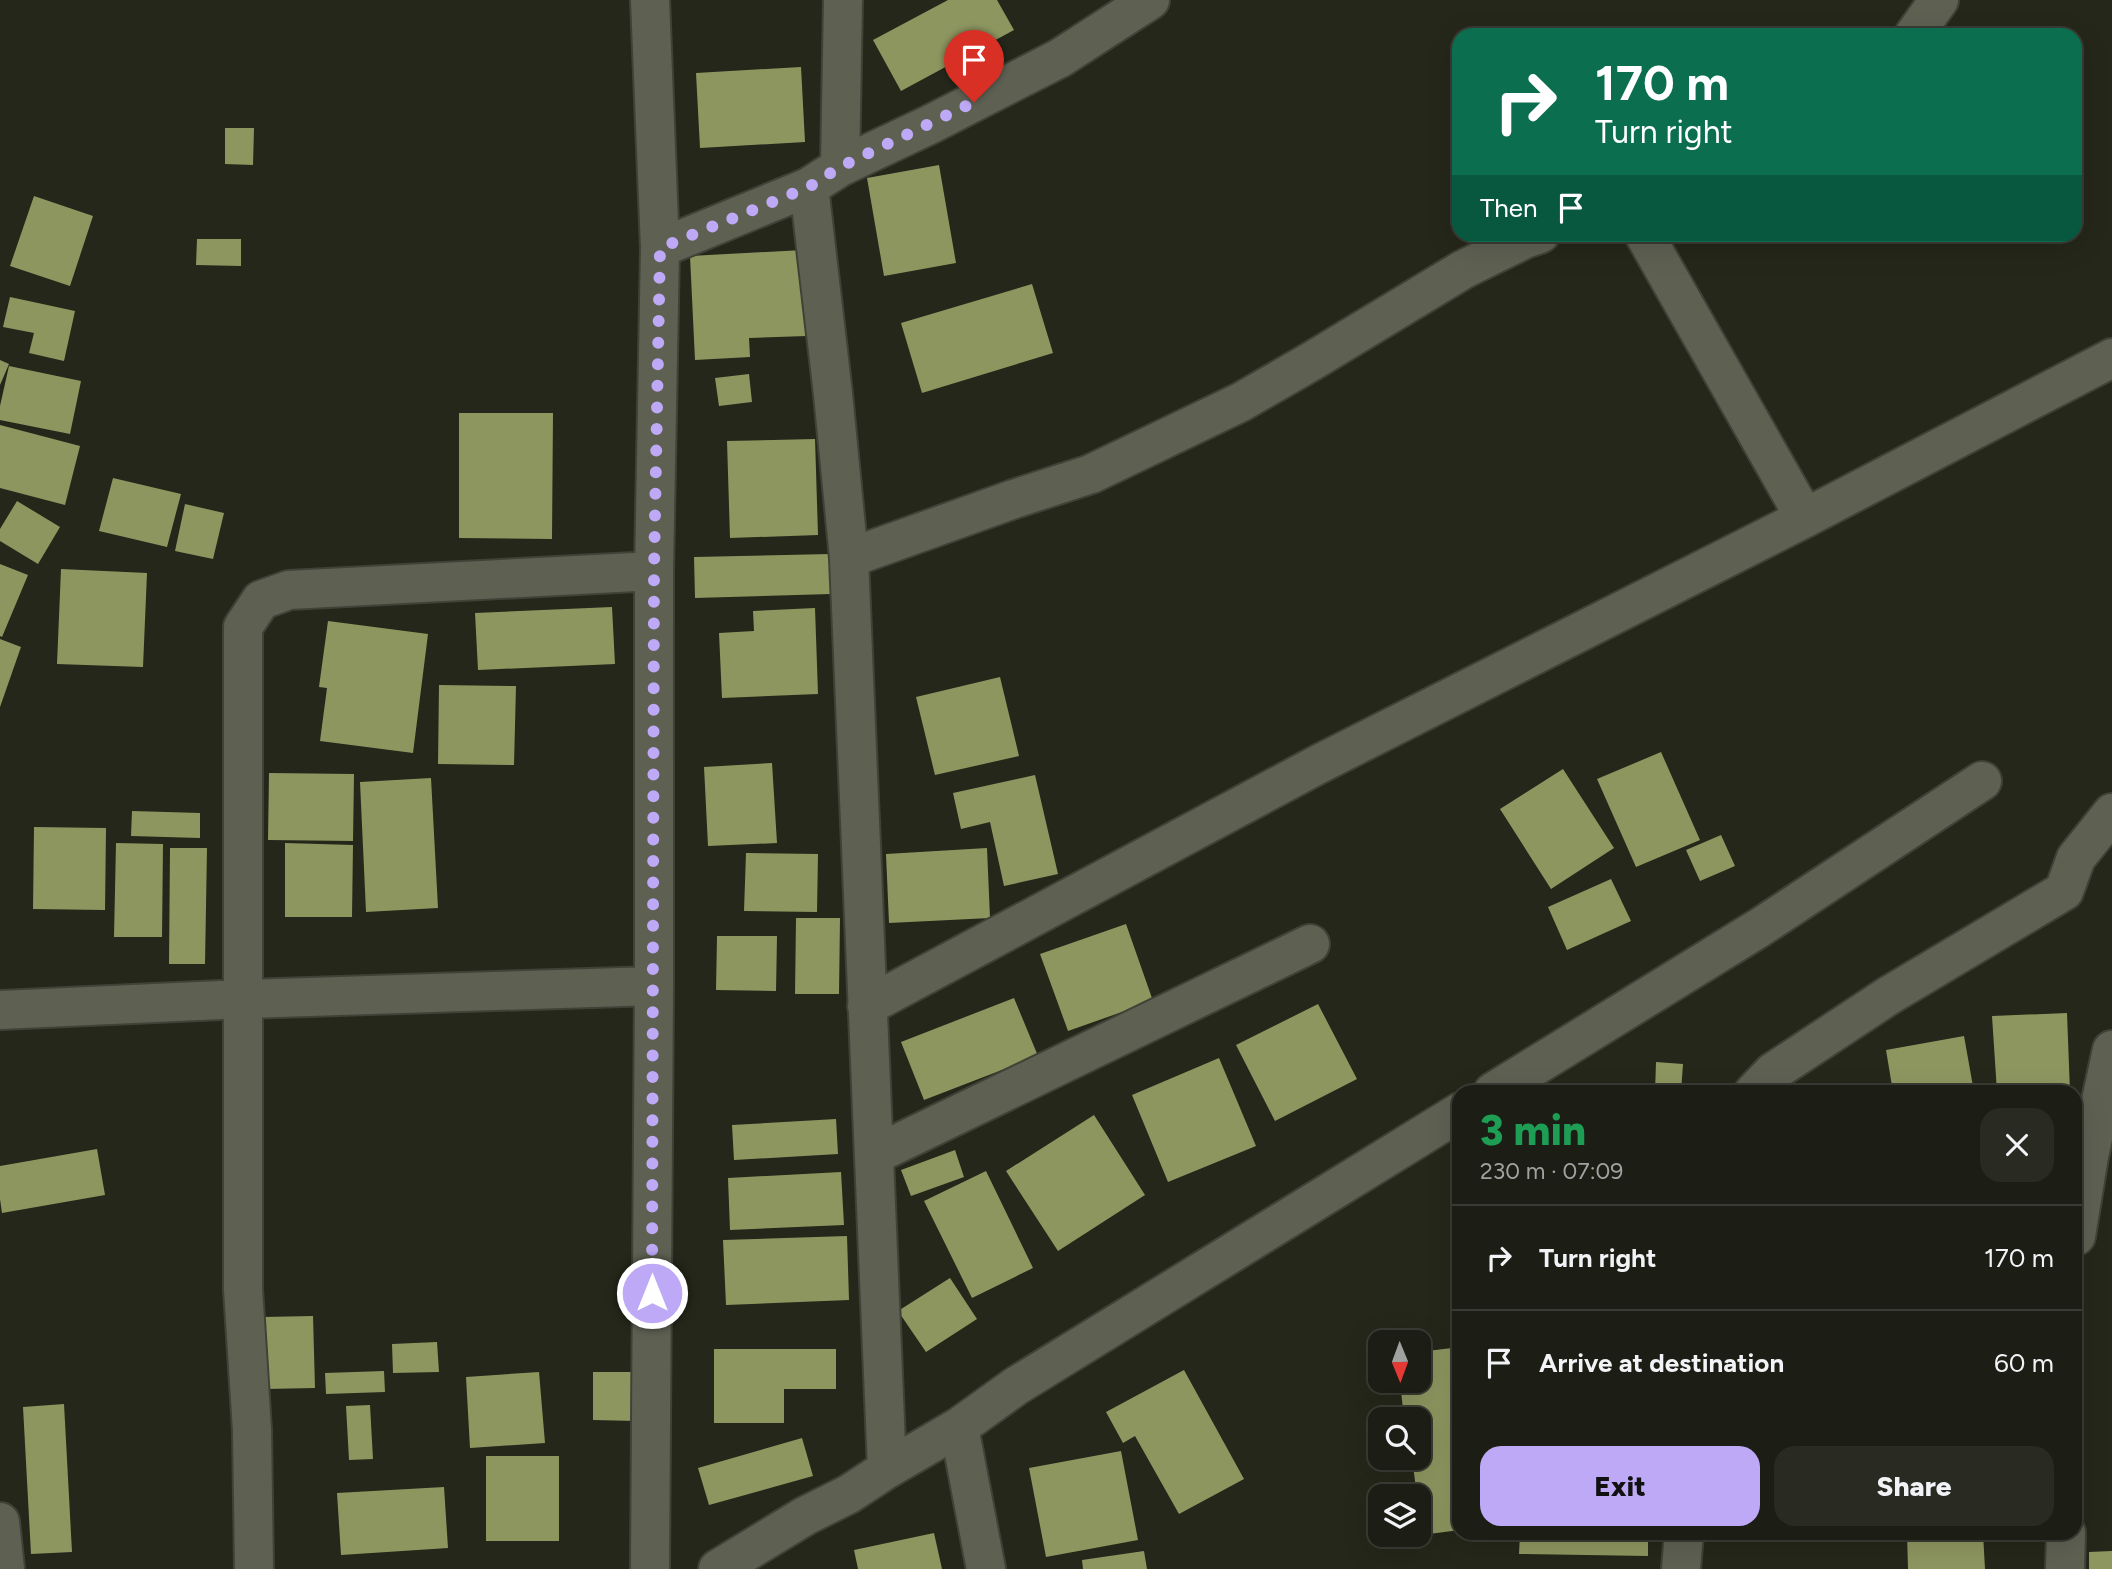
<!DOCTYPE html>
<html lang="en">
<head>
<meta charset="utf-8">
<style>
  :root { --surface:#1c1d14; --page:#292a22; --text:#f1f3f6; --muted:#a0a2a0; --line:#3a3b34; --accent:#bda9f5 }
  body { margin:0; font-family:Figtree,sans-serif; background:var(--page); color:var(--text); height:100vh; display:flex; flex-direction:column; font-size:26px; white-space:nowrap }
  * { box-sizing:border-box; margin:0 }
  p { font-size:23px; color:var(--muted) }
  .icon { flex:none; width:38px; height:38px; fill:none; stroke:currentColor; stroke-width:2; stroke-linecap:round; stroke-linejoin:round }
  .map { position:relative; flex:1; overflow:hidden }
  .side { position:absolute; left:1452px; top:1085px; width:630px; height:455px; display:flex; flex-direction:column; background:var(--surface); border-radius:21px; box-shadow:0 7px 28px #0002,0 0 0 2px var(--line) }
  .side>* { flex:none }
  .top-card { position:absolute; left:1452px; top:28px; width:630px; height:214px; border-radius:21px; box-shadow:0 7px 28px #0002,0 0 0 2px var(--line); background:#0b6e4f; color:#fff; overflow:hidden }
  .needle { width:46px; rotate:179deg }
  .controls { position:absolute; left:1368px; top:1330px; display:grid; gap:14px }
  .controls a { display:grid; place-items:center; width:63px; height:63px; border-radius:14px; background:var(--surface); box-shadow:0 7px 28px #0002,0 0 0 2px var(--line); font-size:35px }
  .pin { position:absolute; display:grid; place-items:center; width:60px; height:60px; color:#fff; margin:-72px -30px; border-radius:50% 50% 50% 0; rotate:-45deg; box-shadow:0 0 7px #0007 }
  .pin .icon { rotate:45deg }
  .me { position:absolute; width:77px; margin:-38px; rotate:0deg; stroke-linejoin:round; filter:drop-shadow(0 0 5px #0008) }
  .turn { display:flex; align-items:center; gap:24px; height:147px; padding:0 28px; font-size:32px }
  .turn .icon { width:91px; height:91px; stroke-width:2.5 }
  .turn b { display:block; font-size:49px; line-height:60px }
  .then { display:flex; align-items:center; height:66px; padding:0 28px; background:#0003; gap:14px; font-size:26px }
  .round { display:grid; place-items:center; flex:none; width:74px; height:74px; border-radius:21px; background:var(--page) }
  .head { display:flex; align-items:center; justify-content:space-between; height:119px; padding:0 28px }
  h1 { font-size:42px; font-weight:800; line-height:52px; color:#1e9e55 }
  .primary-button { display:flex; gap:14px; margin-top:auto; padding:14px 28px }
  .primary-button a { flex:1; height:80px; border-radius:21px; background:var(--accent); color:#111; font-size:28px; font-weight:800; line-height:80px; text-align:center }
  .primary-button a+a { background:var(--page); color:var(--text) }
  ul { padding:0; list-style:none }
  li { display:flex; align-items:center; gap:21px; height:105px; padding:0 28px; border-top:2px solid var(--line) }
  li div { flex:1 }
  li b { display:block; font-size:26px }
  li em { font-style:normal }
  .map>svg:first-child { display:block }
  .building { fill:#8e9660 }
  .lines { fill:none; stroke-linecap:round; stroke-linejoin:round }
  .street-casing { stroke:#404238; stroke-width:42 }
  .street { stroke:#5e6152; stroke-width:38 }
  .route { stroke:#bda9f5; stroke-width:12; stroke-dasharray:0 21.6 }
</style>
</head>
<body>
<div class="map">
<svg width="2112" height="1569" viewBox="0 0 2112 1569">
  <rect width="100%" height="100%" fill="#25271a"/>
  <!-- building -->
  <path class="building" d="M 948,0 L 997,0 L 1014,30 L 901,91 L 873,40 Z
    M 801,67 L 805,142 L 700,148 L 696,73 Z
    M 225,128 L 254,128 L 253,165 L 225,164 Z
    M 939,165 L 956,263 L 884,276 L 867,178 Z
    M 34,196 L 93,216 L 70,286 L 10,266 Z
    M 197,239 L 241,239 L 241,266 L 196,265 Z
    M 803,250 L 807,336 L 749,338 L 750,357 L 695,360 L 690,256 Z
    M 1032,284 L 1053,353 L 922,393 L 901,323 Z
    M 10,297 L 75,311 L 64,361 L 29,353 L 34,333 L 3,327 Z
    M 0,360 L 9,364 L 0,385 Z
    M 9,366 L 81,381 L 70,434 L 0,420 L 0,406 Z
    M 749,374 L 752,402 L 719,406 L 715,378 Z
    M 459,413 L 553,413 L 552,539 L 459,538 Z
    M 0,425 L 80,446 L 65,505 L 0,488 Z
    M 815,439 L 818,535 L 730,538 L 727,441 Z
    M 113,478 L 181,494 L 167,547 L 99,531 Z
    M 17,501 L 60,527 L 38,564 L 0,541 L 0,529 Z
    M 185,504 L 224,513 L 213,559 L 175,551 Z
    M 830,554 L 831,594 L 695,598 L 694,557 Z
    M 0,564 L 28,575 L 2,637 L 0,636 Z
    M 61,569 L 147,573 L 143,667 L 57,664 Z
    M 612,607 L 615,664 L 478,670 L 475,613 Z
    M 815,608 L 818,694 L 722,698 L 719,633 L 754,631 L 753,611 Z
    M 328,621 L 428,634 L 413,753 L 320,741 L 327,688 L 319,687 Z
    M 0,639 L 21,647 L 0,707 Z
    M 1000,677 L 1019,756 L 935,775 L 916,697 Z
    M 439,685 L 516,686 L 514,765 L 438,764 Z
    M 1661,752 L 1700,840 L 1636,867 L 1597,779 Z
    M 772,763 L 777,843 L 708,846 L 704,767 Z
    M 1563,769 L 1614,848 L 1551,889 L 1500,809 Z
    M 269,773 L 354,774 L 353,841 L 268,840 Z
    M 1035,775 L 1058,874 L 1004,886 L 990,822 L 961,829 L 953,793 Z
    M 431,778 L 438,908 L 366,912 L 360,782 Z
    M 132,811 L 200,813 L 200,838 L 131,836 Z
    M 34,827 L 106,828 L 105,910 L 33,909 Z
    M 1721,835 L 1735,866 L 1700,881 L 1686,850 Z
    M 116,843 L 163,844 L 162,937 L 114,937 Z
    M 285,843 L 353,845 L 352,917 L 285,917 Z
    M 170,848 L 207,848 L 205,964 L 169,964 Z
    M 987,848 L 990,918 L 889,923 L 886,854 Z
    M 746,853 L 818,854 L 817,912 L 744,911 Z
    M 1611,879 L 1631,921 L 1567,950 L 1548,907 Z
    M 796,918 L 840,918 L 839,994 L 795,994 Z
    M 1126,924 L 1153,1001 L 1068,1031 L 1040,954 Z
    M 717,936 L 777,936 L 776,991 L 716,990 Z
    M 1014,998 L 1038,1056 L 924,1100 L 901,1042 Z
    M 1318,1004 L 1357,1079 L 1275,1121 L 1236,1045 Z
    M 2067,1013 L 2070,1092 L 1997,1092 L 1992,1016 Z
    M 1964,1036 L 1974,1092 L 1893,1092 L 1886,1050 Z
    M 1219,1058 L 1256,1146 L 1168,1182 L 1132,1095 Z
    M 1656,1062 L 1683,1064 L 1681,1092 L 1655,1092 Z
    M 1094,1115 L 1145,1195 L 1058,1251 L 1006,1171 Z
    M 836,1119 L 838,1154 L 734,1160 L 732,1125 Z
    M 97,1149 L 105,1195 L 2,1213 L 0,1199 L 0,1166 Z
    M 955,1150 L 964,1177 L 911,1196 L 901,1170 Z
    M 986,1171 L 1033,1268 L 972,1298 L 924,1201 Z
    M 841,1172 L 844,1225 L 730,1230 L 728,1178 Z
    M 847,1236 L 849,1300 L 726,1305 L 723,1240 Z
    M 950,1278 L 977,1319 L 926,1352 L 898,1311 Z
    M 313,1316 L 315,1388 L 265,1389 L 263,1317 Z
    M 437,1342 L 439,1372 L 393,1373 L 392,1344 Z
    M 1460,1347 L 1460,1530 L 1421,1535 L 1419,1496 L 1417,1496 L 1412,1458 L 1419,1458 L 1419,1419 L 1404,1419 L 1400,1381 L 1419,1381 L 1419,1352 Z
    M 714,1349 L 836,1349 L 836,1389 L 784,1389 L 784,1423 L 714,1423 Z
    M 1184,1370 L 1244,1479 L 1179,1514 L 1135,1436 L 1123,1443 L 1106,1412 Z
    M 384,1371 L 385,1392 L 326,1394 L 325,1373 Z
    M 539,1372 L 545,1443 L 470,1448 L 466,1377 Z
    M 593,1372 L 637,1372 L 637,1421 L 593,1420 Z
    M 64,1404 L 72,1552 L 31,1554 L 23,1407 Z
    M 370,1405 L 373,1459 L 349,1460 L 346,1406 Z
    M 802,1438 L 813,1476 L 709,1505 L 698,1468 Z
    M 1121,1451 L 1138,1540 L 1046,1557 L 1029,1468 Z
    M 486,1456 L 559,1456 L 559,1541 L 486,1541 Z
    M 444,1487 L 448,1548 L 341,1555 L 337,1493 Z
    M 934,1533 L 942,1569 L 858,1569 L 854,1550 Z
    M 1520,1533 L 1648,1533 L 1648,1556 L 1519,1554 Z
    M 1907,1533 L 1983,1533 L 1985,1569 L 1908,1569 Z
    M 1144,1551 L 1147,1569 L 1083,1569 L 1082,1560 Z
    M 2112,1551 L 2112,1569 L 2089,1569 L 2089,1552 Z"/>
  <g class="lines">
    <!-- street casing -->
    <g class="street-casing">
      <path id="street" d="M 1914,35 L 1939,0
        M 840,167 L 843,0
        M 809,187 L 833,394 L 849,558 L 1014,499 L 1091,474 L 1241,402 L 1312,361 L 1464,269 L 1525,239 L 1540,234
        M 1644,234 L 1805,518
        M 660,248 L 809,187 L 840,167 L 931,124 L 1060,58 L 1150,0
        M 849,558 L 887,1469
        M 867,1006 L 1319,764 L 1805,518 L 2112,358
        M 0,1010 L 243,999 L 654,986
        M 1493,1092 L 1759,928 L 1982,781
        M 1754,1092 L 1773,1072 L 1888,996 L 2064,891 L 2076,858 L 2112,813
        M 874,1155 L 1310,944
        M 2076,1236 L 2089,1156 L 2112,1050
        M 959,1427 L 986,1569
        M 0,1522 L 5,1569
        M 254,1569 L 252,1430 L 243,1289 L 243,627 L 261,600 L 289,590 L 654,571
        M 650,1569 L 654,986 L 654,571 L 660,248 L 650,0
        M 718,1569 L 805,1516 L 849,1494 L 887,1469 L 959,1427 L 1016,1386 L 1460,1112
        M 1681,1569 L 1684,1533
        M 2065,1569 L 2066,1533"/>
    </g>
    <!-- street -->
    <use href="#street" class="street"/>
  </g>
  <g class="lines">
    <!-- route -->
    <path class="route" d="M 652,1293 L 654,571 L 660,248 L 809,187 L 840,167 L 974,102"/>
  </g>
</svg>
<div class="controls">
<a><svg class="needle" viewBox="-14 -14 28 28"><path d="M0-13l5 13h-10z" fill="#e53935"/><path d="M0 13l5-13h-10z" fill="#a0a2a0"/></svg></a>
<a><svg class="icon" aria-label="search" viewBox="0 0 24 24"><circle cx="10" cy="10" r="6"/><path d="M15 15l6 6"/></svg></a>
<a><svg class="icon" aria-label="layers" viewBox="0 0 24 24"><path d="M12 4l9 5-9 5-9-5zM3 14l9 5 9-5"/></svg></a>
</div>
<div class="pin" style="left:974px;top:102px;background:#d93025"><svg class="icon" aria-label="arrive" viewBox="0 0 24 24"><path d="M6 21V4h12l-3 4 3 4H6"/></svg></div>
<svg class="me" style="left:652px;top:1293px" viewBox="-20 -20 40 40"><circle r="17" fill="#bda9f5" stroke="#fff" stroke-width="3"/><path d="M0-11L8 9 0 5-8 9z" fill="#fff"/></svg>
<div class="top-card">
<div class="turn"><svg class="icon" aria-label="right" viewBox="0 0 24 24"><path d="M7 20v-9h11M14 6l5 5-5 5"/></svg><div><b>170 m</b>Turn right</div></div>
<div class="then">Then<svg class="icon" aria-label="arrive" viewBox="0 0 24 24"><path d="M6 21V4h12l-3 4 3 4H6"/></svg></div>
</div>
<section class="side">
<div class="head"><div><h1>3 min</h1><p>230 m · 07:09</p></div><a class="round"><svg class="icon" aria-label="close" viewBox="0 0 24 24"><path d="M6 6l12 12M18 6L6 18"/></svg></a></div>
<ul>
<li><svg class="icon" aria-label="right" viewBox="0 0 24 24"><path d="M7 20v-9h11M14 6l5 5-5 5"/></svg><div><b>Turn right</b></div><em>170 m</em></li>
<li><svg class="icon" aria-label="arrive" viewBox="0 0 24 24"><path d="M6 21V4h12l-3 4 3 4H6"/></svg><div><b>Arrive at destination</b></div><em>60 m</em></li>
</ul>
<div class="primary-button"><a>Exit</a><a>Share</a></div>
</section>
</div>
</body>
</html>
